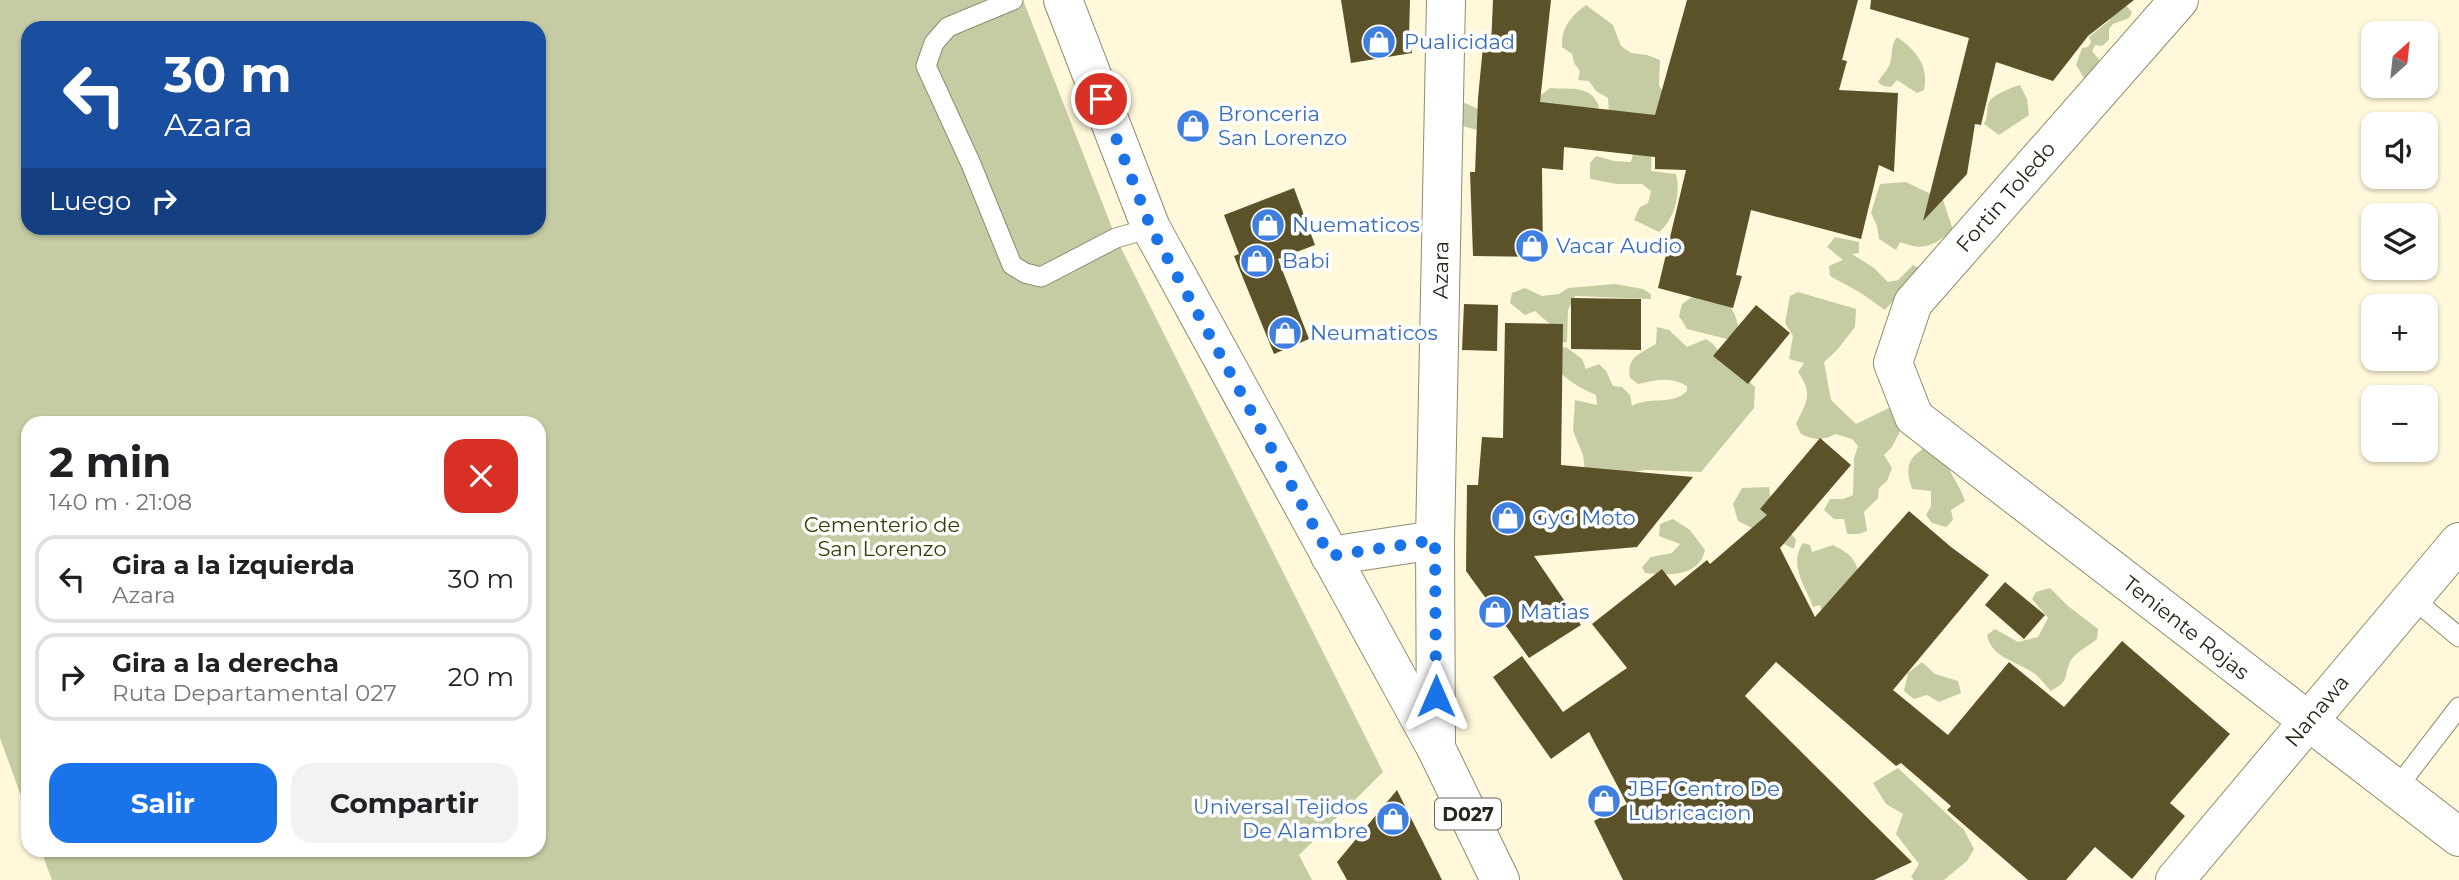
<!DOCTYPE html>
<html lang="es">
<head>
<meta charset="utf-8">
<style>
  :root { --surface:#fff; --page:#f2f2f2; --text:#202124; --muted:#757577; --line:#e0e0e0; --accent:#1a73e8 }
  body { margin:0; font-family:Montserrat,sans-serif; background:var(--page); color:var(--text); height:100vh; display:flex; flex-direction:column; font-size:26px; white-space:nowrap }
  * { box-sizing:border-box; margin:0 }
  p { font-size:23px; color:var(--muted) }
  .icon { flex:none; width:38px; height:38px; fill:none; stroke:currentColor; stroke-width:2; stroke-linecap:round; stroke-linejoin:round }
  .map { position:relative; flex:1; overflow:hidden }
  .side { position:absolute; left:21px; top:416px; width:525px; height:441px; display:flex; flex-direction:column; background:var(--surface); border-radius:21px; box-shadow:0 2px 5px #0004 }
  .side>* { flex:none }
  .banner { position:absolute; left:21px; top:21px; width:525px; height:214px; border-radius:21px; box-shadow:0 2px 5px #0004; background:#1a4fa0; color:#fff; overflow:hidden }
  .needle { width:46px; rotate:27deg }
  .fabs { position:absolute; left:2361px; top:21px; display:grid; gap:14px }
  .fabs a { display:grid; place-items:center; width:77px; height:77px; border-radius:14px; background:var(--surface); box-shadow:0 2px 5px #0004; font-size:35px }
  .pin { position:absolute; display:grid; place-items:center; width:60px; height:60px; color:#fff; margin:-30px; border:4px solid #fff; border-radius:50%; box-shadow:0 2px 7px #0007 }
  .me { position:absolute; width:77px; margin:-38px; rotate:0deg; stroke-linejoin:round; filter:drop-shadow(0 0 5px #0008) }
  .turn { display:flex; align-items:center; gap:24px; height:147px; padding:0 28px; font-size:32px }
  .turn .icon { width:91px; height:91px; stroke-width:2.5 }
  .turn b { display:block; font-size:49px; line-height:60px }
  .then { display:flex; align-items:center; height:66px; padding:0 28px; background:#0003; gap:14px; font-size:26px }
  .round { display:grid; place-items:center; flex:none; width:74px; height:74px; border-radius:21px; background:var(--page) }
  .head { display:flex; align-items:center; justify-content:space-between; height:119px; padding:0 28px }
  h1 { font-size:42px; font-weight:700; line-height:52px }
  .action { display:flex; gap:14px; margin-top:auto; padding:14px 28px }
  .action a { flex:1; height:80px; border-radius:21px; background:var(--accent); color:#fff; font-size:28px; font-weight:700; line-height:80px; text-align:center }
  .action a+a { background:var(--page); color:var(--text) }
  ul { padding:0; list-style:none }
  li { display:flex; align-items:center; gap:21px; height:88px; margin:0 14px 10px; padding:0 14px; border:4px solid var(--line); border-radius:21px }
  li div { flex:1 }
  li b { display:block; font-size:26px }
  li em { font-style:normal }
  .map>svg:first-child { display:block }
  .green { fill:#c5cca3; fill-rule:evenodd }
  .building { fill:#5c5229 }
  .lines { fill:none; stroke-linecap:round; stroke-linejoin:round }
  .service-casing { stroke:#918a70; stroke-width:21 }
  .minor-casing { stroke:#918a70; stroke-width:40 }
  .tertiary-casing { stroke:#918a70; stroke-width:40 }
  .primary-casing { stroke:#918a70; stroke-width:40 }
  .service { stroke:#fff; stroke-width:19 }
  .minor { stroke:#fff; stroke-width:38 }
  .tertiary { stroke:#fff; stroke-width:38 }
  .primary { stroke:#fff; stroke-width:38 }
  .route { stroke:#1a73e8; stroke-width:12; stroke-dasharray:0 21.6 }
  .labels { text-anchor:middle; stroke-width:7; stroke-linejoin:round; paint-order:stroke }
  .shield { fill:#fff; stroke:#68675f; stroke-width:2 }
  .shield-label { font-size:19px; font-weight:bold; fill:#28261b }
  .shop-label { font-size:21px; fill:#366cbe; stroke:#fff; text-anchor:start }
  .street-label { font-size:21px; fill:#28261b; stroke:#fff }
  .park-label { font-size:21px; fill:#373d07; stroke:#fff }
</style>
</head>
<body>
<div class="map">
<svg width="2459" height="880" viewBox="0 0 2459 880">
  <rect width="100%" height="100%" fill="#fff8db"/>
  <!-- green -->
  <path class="green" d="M 0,0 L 1023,0 L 1116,238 L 1383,772 L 1299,855 L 1312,880 L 52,880 L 41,851 L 539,850 L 539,424 L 28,424 L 28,815 L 0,738 ZM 28,28 L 539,28 L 539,228 L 28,228 Z
    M 2123,2 L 2132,12 L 2129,18 L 2113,24 L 2109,29 L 2109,40 L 2102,46 L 2095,45 L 2092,51 L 2101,62 L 2086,81 L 2076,65 L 2082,48 L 2088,47 L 2091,42 L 2089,37 L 2110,20 L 2109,5 Z
    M 1586,5 L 1613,25 L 1621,46 L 1631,53 L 1647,55 L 1660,60 L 1659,86 L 1665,94 L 1670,117 L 1609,113 L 1608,98 L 1596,91 L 1589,81 L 1578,80 L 1580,71 L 1574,63 L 1572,54 L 1562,47 C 1561,28 1571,16 1586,5 Z
    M 1897,37 C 1917,51 1929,66 1924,90 L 1917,93 L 1897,80 L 1891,87 L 1883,86 L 1878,82 C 1881,76 1886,72 1889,66 C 1894,55 1889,47 1897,37 Z
    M 2020,85 L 2027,99 L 2029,115 L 1999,135 L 1984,124 C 1989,115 1986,107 1989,102 C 1993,95 2012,87 2020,85 Z
    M 1550,88 C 1570,90 1590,84 1599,106 L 1589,125 L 1537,107 L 1536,99 Z
    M 1465,103 L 1491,115 L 1481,131 L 1462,126 L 1458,107 Z
    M 1636,141 L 1652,145 L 1651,171 L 1676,174 C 1681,193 1675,219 1659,232 L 1634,220 L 1640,207 L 1648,203 L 1651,191 L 1642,184 L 1617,184 L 1590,179 L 1590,163 L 1596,156 L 1614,161 L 1631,162 Z
    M 1906,182 L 1943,200 L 1953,230 C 1933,245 1926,252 1900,242 L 1896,250 L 1879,239 L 1877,226 L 1871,213 L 1880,184 Z
    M 1835,237 L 1859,242 L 1859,253 L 1852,254 L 1874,268 L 1888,282 L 1898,280 L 1913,265 L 1921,269 L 1885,310 L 1861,293 L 1830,276 L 1829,266 L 1843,260 L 1827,247 Z
    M 1615,284 L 1643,289 L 1651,294 L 1651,299 L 1575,296 L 1568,310 L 1567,342 L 1562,343 L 1561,334 L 1535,311 L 1525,315 L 1510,303 L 1512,293 L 1525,288 L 1542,296 L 1559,294 L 1568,288 Z
    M 1798,292 L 1856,309 L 1855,327 L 1837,350 L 1824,362 L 1831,400 L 1856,424 L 1891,407 L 1904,424 L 1892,447 L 1884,455 L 1892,468 L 1887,481 L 1879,488 L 1878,498 L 1864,512 L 1867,531 L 1859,534 L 1847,534 L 1844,519 L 1834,519 L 1824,510 L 1830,499 L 1843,499 L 1853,495 L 1854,458 L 1858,446 L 1852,439 L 1835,434 C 1824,441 1812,440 1801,434 L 1796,424 C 1806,402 1814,395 1798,372 L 1804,363 L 1789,359 L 1793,336 L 1785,323 L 1790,296 Z
    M 1698,293 L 1726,299 L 1735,315 L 1740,332 L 1727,339 L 1687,329 L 1679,316 L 1682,304 Z
    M 1657,327 L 1669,330 L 1687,347 L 1706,339 L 1713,344 L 1723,357 L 1755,387 L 1754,408 L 1701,472 L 1645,470 L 1596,478 L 1585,472 L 1583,455 L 1573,431 L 1575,400 L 1597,405 L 1596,395 C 1573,386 1556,371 1540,352 L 1566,347 L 1582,359 L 1586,369 L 1599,364 L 1606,371 L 1613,386 L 1622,387 L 1630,395 L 1632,406 C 1649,396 1673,406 1687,391 L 1687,386 C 1670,376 1656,380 1638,384 L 1630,378 C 1626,357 1640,354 1656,344 Z
    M 1926,447 L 1944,455 C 1949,474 1959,483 1965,501 L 1951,510 L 1953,520 L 1946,527 L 1932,523 L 1926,515 L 1931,506 L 1931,491 L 1912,489 C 1905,468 1907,458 1926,447 Z
    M 1769,487 L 1772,509 L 1796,540 L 1794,549 L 1738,521 L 1733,504 L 1742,488 Z
    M 1673,519 L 1690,530 L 1705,550 C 1699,578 1667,575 1645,573 L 1642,567 L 1651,557 L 1672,553 L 1680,544 L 1659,536 L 1660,524 Z
    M 1803,543 L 1810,545 L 1812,552 L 1833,545 C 1854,556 1856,559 1861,583 L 1825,624 L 1820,605 L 1813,607 C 1805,584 1788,565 1803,543 Z
    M 2050,588 L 2068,606 L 2098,629 L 2097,639 C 2090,645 2076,652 2071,660 C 2062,677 2072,679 2051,691 C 2046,686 2041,679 2035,674 C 2017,661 1991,658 1987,635 L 1995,629 L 2018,642 L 2038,637 L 2048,618 L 2032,599 L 2036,592 Z
    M 1922,662 L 1935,674 L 1958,681 L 1961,693 L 1939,702 L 1927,695 L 1914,699 L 1904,691 L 1908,673 Z
    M 1898,768 L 1964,830 L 1974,849 L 1967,861 L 1944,880 L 1914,880 L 1911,877 L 1919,864 L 1896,834 L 1903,814 L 1886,804 L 1873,783 Z"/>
  <!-- building -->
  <path class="building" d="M 1341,0 L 1410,0 L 1409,36 L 1412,53 L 1351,63 Z
    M 1493,0 L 1551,0 L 1540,102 L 1655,115 L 1687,0 L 1858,0 L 1842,60 L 1847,61 L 1839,90 L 1898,93 L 1894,172 L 1879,165 L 1861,239 L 1751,210 L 1736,275 L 1742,276 L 1733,308 L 1658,288 L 1686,170 L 1655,169 L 1655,157 L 1564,147 L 1563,170 L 1542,168 L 1543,257 L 1473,256 L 1470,172 L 1475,172 L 1478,98 L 1483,46 L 1491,46 Z
    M 1871,0 L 2134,0 L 2088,36 L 2053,81 L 1996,62 L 1981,125 L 1975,124 L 1967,174 L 1923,221 L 1969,38 L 1870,9 Z
    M 1294,188 L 1315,245 L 1278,259 L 1309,339 L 1274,354 L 1234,256 L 1239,254 L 1224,215 Z
    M 1571,298 L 1641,299 L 1641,350 L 1571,349 Z
    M 1464,304 L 1498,305 L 1497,351 L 1462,350 Z
    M 1756,305 L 1790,333 L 1748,384 L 1713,356 Z
    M 1505,323 L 1563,324 L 1561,465 L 1693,477 L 1637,547 L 1534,556 L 1581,625 L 1529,658 L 1466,571 L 1467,485 L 1478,485 L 1482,437 L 1503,438 Z
    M 1820,438 L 1851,465 L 1780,548 L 1815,617 L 1909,511 L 1951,547 L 1989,575 L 1893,690 L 1948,735 L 2009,662 L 2064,707 L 2122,641 L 2230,734 L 2170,803 L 2185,816 L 2132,879 L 2095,847 L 2066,880 L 2028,880 L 1947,810 L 1951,806 L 1901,763 L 1896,766 L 1776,662 L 1745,696 L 1912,862 L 1874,880 L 1623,880 L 1594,821 L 1627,804 L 1589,732 L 1551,759 L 1493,677 L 1522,656 L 1563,712 L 1627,668 L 1592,624 L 1662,569 L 1675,586 L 1707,560 L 1710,564 L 1767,515 L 1760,509 Z
    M 2005,582 L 2045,615 L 2024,639 L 1985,605 Z
    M 1397,790 L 1442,880 L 1347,880 L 1337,862 Z"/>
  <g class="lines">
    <!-- service casing -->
    <g class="service-casing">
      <path id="service" d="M 1013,0 L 948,27 L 934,43 L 926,66 L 971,164 L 1012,265 L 1025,273 L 1041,277 L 1116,238 L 1151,228
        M 2412,598 L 2459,637
        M 2396,789 L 2459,707"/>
    </g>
    <!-- minor casing -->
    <g class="minor-casing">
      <path id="minor" d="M 2179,0 L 1913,303 L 1893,363 L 1914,417 L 2459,837
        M 1330,556 L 1435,540
        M 1436,748 L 1435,540 L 1446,0"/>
    </g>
    <!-- tertiary casing -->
    <g class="tertiary-casing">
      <path id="tertiary" d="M 2175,880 L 2459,542"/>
    </g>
    <!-- primary casing -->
    <g class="primary-casing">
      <path id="primary" d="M 1063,0 L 1151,228 L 1436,748 L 1500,880"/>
    </g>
    <!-- service -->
    <use href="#service" class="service"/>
    <!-- minor -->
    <use href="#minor" class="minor"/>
    <!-- tertiary -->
    <use href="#tertiary" class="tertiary"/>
    <!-- primary -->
    <use href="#primary" class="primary"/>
  </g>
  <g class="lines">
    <!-- route -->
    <path class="route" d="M 1101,99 L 1151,228 L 1330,556 L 1435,540 L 1436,696"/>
  </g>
  <!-- icons -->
  <defs>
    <g id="shop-disc" transform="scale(1.75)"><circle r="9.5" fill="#3f7fe0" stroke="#fff"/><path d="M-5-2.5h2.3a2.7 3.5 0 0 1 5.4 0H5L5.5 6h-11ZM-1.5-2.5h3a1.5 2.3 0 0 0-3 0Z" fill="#fff"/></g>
  </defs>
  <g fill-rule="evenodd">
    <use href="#shop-disc" x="1379" y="42"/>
    <use href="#shop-disc" x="1193" y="126"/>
    <use href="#shop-disc" x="1268" y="225"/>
    <use href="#shop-disc" x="1532" y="246"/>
    <use href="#shop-disc" x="1257" y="261"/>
    <use href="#shop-disc" x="1285" y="333"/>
    <use href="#shop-disc" x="1508" y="518"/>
    <use href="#shop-disc" x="1495" y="612"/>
    <use href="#shop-disc" x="1604" y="801"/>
    <use href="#shop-disc" x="1393" y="819"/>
  </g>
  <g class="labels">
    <!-- shield labels -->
    <rect class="shield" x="1435" y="798.5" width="66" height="31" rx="5"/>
    <g class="shield-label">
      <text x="1468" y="821">D027</text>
    </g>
    <!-- shop labels -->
    <g class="shop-label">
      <text x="1404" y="49">Pualicidad</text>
      <text x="1218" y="121">Bronceria<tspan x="1218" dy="24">San Lorenzo</tspan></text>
      <text x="1292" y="232">Nuematicos</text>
      <text x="1556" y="253">Vacar Audio</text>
      <text x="1282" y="268">Babi</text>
      <text x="1310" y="340">Neumaticos</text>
      <text x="1532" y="525">GyG Moto</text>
      <text x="1520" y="619">Matias</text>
      <text x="1628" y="796">JBF Centro De<tspan x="1628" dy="24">Lubricacion</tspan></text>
      <text x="1368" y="814" text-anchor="end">Universal Tejidos<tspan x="1368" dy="24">De Alambre</tspan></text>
    </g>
    <!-- street labels -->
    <g class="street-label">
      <text transform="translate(2006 197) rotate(-49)" y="7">Fortin Toledo</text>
      <text transform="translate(1441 270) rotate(-89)" y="7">Azara</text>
      <text transform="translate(2186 628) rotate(38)" y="7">Teniente Rojas</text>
      <text transform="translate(2317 711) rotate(-50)" y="7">Nanawa</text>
    </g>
    <!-- park labels -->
    <g class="park-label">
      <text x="882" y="532">Cementerio de<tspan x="882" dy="24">San Lorenzo</tspan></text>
    </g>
  </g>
</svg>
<div class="fabs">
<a><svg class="needle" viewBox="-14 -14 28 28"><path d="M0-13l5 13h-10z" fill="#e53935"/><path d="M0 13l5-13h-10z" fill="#757577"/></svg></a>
<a><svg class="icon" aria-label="sound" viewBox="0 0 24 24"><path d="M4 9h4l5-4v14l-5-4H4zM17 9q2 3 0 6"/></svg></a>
<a><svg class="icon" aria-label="layers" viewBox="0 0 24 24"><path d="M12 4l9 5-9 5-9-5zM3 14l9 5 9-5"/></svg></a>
<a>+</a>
<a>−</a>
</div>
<div class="pin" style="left:1101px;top:99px;background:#d93025"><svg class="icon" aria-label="arrive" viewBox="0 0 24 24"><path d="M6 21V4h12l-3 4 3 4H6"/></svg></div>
<svg class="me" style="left:1436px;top:696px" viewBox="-20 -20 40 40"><path d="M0-17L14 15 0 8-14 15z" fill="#1a73e8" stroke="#fff" stroke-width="4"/></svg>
<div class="banner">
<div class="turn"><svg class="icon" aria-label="left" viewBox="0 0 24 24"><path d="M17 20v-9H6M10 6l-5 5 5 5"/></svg><div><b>30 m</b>Azara</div></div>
<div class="then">Luego<svg class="icon" aria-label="right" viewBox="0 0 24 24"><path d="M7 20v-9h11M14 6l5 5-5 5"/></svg></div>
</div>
<section class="side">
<div class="head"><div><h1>2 min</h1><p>140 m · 21:08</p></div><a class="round" style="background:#d93025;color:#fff"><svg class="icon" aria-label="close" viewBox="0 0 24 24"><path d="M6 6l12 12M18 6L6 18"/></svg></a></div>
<ul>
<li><svg class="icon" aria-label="left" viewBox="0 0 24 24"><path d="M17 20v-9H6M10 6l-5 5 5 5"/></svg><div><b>Gira a la izquierda</b><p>Azara</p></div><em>30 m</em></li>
<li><svg class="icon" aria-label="right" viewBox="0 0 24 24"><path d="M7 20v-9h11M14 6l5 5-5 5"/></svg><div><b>Gira a la derecha</b><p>Ruta Departamental 027</p></div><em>20 m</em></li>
</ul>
<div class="action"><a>Salir</a><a>Compartir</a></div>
</section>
</div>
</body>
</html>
